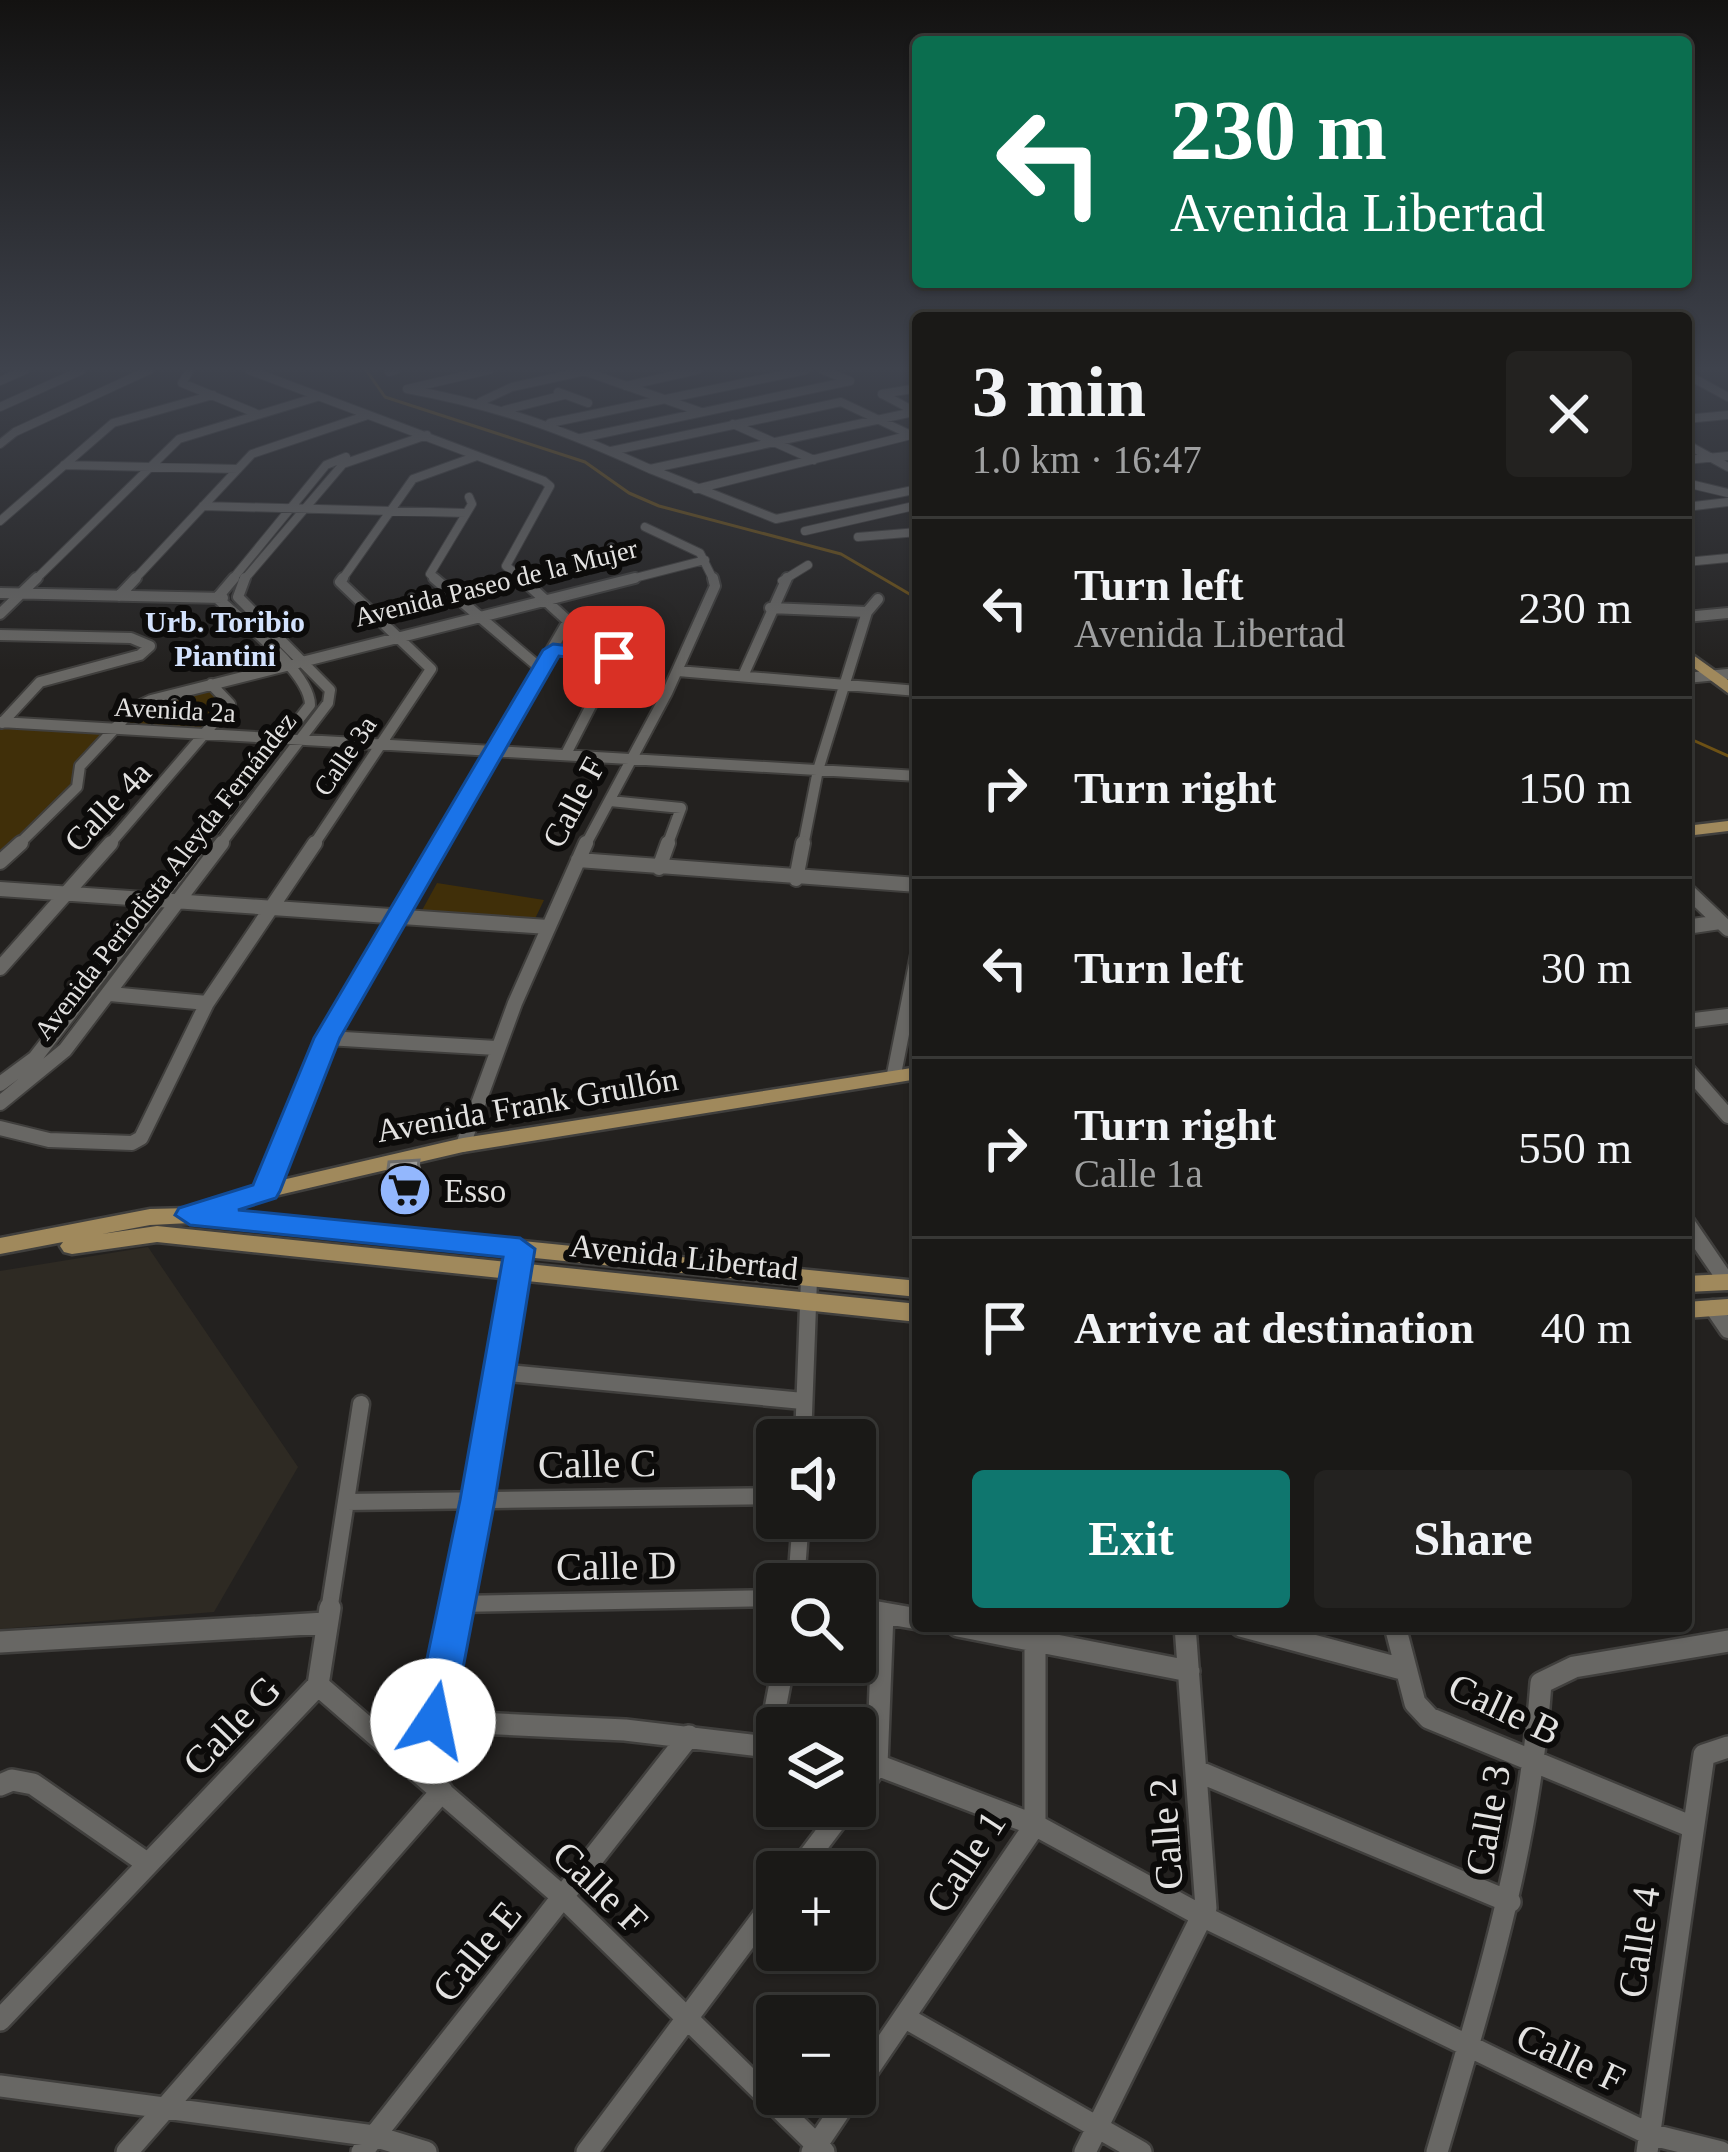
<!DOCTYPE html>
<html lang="en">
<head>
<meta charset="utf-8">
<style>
  :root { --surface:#1a1917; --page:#232220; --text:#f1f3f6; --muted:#9fa0a1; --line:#383836; --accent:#0f766e }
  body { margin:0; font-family:Georgia,serif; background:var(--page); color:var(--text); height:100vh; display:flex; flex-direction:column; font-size:45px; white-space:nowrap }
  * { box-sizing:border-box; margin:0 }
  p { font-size:39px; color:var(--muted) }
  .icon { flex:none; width:66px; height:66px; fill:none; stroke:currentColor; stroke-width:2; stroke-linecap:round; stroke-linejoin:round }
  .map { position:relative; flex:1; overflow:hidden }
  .sheet { position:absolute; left:912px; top:312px; width:780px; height:1320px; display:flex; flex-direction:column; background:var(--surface); border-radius:12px; box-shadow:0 3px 9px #0004,0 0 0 3px var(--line) }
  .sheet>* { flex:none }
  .top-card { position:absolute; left:912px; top:36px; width:780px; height:252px; border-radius:12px; box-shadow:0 3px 9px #0004,0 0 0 3px var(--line); background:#0b6e4f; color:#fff; overflow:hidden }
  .fabs { position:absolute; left:756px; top:1419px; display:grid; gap:24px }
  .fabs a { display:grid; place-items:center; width:120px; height:120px; border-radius:12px; background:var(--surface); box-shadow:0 3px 9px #0004,0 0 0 3px var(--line); font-size:60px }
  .pin { position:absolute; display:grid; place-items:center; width:102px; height:102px; color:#fff; margin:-51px; border-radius:24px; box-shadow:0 6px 18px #0006 }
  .me { position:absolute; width:132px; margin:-66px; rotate:11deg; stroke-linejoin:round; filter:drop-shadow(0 0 9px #0008) }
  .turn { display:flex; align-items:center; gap:42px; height:252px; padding:0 60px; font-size:54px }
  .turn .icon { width:156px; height:156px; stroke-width:2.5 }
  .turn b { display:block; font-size:84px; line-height:102px }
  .round { display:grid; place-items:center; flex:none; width:126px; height:126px; border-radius:12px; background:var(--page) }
  .summary { display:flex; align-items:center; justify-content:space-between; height:204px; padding:0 60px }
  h1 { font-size:72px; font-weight:700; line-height:90px }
  .button { display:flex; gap:24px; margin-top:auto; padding:24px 60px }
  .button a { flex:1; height:138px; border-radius:12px; background:var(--accent); color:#fff; font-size:48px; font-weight:700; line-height:138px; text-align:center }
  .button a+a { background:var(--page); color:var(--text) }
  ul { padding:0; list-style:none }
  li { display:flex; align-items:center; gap:36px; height:180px; padding:0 60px; border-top:3px solid var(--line) }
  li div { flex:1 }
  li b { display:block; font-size:45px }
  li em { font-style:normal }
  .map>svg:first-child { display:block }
  .built { fill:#2e2a23 }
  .green { fill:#402f09 }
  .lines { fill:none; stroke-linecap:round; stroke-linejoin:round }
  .stream { stroke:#6d5115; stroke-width:3 }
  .minor-far4-casing { stroke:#403f3d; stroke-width:10 }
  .minor-far3-casing { stroke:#403f3d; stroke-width:14 }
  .minor-far2-casing { stroke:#403f3d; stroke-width:18 }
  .minor-far1-casing { stroke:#403f3d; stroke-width:21 }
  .minor-casing { stroke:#403f3d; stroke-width:26 }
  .primary-casing { stroke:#403f3d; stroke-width:5 }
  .minor-far4 { stroke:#686764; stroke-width:8 }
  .minor-far3 { stroke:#686764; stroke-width:10 }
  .minor-far2 { stroke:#686764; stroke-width:14 }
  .minor-far1 { stroke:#686764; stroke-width:16 }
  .minor { stroke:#686764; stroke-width:21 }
  .primary { fill:#a0895c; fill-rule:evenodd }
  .wall { fill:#878684 }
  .shaded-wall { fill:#6e6d6b }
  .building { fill:#9d9c99; stroke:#6e6d6b; stroke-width:3 }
  .route { fill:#1a73e8; stroke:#114b97; stroke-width:3 }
  .labels { text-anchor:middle; stroke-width:12; stroke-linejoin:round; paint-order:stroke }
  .far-street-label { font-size:27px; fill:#e3e2e1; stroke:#0c0b0a }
  .far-neighbourhood-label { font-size:30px; font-weight:bold; fill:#d3e2fd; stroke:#0c0b0a }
  .street-label { font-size:33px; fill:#e3e2e1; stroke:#0c0b0a }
  .poi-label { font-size:33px; fill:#e3e2e1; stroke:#0c0b0a; text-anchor:start }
  .near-street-label { font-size:39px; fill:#e3e2e1; stroke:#0c0b0a }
</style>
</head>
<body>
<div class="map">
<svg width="1728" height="2152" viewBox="0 0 1728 2152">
  <rect width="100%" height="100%" fill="#23211f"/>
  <!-- built -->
  <path class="built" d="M 148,1247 L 298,1467 L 214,1612 L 0,1629 L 0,1271 Z"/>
  <!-- green -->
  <path class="green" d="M 210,689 L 222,707 L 200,732 L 122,727 L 142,707 Z
    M 0,724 L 114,730 L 80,766 L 77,787 L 0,863 Z
    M 437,883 L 544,900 L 533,923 L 420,914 Z"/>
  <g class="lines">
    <!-- stream -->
    <path class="stream" d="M 366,370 L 385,397 L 585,462 L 629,493 L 659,506 L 841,554 L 918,599
      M 1686,737 L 1728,756"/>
    <!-- minor-far4 casing -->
    <g class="minor-far4-casing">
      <path id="minor-far4" d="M 190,370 L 182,383 L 255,413
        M 249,370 L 544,481 L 550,486 L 506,566 L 525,581
        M 489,370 L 407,389 C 500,406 564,430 650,469
        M 581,370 L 701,412
        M 823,370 L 850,381
        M 389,372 L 396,370
        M 1686,374 L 1728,397
        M 0,381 L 25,370
        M 626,386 L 697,370
        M 558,392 L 588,403
        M 882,394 L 914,411
        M 882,394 L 918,388
        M 480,402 L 512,387 L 590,370
        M 0,407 L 82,370
        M 505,410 L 564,395
        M 918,411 L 650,469 L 776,519 L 918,489
        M 1686,419 L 1728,415
        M 550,423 L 806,370
        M 733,424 L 814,460
        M 581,438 L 850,381
        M 0,444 L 15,432 L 149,370
        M 1686,444 L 1728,467
        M 611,451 L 841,402 L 911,435
        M 1686,460 L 1728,456
        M 64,465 L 238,469
        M 1686,483 L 1728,493
        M 696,489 L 911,435
        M 203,506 L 466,513
        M 1686,507 L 1728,502
        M 0,521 L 113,423 L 213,395
        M 645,527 L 700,553 L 714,581
        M 805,531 L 918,505
        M 858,537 L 918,532
        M 1686,562 L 1728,558
        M 34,581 L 179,439 L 317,397
        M 133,581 L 252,454 L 365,416
        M 231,581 L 326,465 L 346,457
        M 243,581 L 343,464 L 427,435
        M 341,581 L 413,479 L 477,456
        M 438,581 L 430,574 L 472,504 L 469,497
        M 623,581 L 705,560
        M 782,581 L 808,565"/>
    </g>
    <!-- minor-far3 casing -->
    <g class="minor-far3-casing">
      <path id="minor-far3" d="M 434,578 L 540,668
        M 0,593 L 223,598
        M 119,596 L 136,578
        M 770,608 L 867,612
        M 0,614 L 37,578
        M 1686,617 L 1728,613
        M 0,635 L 131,638 L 150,646 L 140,655 L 40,682 L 2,723
        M 553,650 L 606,654 L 614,661 L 566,754
        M 678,671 L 918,691
        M 743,676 L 787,578
        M 1686,678 L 1728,674
        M 0,722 L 918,776
        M 610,801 L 681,808 L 667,846
        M 17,846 L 77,787 L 80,766 L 134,708 L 151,700 L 635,578
        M 108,846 L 230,704 L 211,684
        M 200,846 L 310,705 C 310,672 242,621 217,598 L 234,578
        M 219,846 L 328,703 L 330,690 L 238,597 L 245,578
        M 313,846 L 431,669 L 340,582 L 343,578
        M 438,846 L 568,621 L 521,578
        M 585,846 L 667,693 L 715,586 L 713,578
        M 803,846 L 818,770 L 867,612 L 878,599"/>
    </g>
    <!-- minor-far2 casing -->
    <g class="minor-far2-casing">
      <path id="minor-far2" d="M 578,860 L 918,885
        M 0,862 L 21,843
        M 659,868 L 668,843
        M 796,879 L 803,843
        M 0,889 L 548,927
        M 1686,889 L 1728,929
        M 1686,927 L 1720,922
        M 0,968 L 111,843
        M 110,994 L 207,1003
        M 1686,1021 L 1728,1016
        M 327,1038 L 496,1048
        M 1686,1068 L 1728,1116
        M 894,1074 L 918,954
        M 0,1084 L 35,1058 L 202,843
        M 0,1103 L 65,1050 L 222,843
        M 0,1128 L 49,1140 L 132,1143 L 141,1138 L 207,1003 L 315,843
        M 463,1145 L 515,1003 L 586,843
        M 268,1183 L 327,1038 L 440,843"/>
    </g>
    <!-- minor-far1 casing -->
    <g class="minor-far1-casing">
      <path id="minor-far1" d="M 265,1191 L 269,1180
        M 1686,1222 L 1727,1282
        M 1713,1308 L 1728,1330
        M 498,1372 L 803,1401
        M 803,1440 L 809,1279
        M 346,1502 L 777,1496
        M 796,1584 L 801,1518
        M 457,1604 L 777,1598
        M 855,1608 L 871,1611
        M 329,1611 L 361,1404
        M 455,1611 L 520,1249"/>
    </g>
    <!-- minor casing -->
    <g class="minor-casing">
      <path id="minor" d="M 855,1608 L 918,1619
        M 958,1626 L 1189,1671
        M 1241,1626 L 1406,1670
        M 1395,1626 L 1415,1703 L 1429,1718 L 1690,1826
        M 0,1642 L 325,1623
        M 318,1685 L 565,1899 L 824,2152
        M 433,1721 L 625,1730 L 777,1748
        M 768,1746 L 784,1662
        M 855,1762 L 877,1765 L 1035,1825 L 1202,1916 L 1649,2134 L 1721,2152
        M 1197,1771 L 1510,1902
        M 422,1774 L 456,1608
        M 0,1785 L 12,1780 L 33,1784 L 148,1864
        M 855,1795 L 877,1765 L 883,1613
        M 797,1872 L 847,1806
        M 904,2017 L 1141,2152
        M 0,2020 L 318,1685 L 330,1608
        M 0,2086 L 374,2136 L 426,2152
        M 855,2089 L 1035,1825 L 1035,1642
        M 127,2152 L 442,1791
        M 362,2152 L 689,1736
        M 587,2152 L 777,1898
        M 812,2152 L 851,2094
        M 1085,2152 L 1206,1908 L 1185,1626
        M 1437,2152 C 1484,1992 1529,1851 1541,1683 L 1574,1667 L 1728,1641
        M 1647,2152 L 1704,1755 L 1728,1747"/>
    </g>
    <!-- primary casing -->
    <g class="primary-casing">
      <path id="primary" d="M 1686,650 L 1728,680 L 1728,693 L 1686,662 Z
        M 1728,821 L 1728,831 L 1686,836 L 1686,826 Z
        M 918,1067 L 918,1079 L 463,1152 L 270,1197 L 227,1211 L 918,1281 L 918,1297 L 190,1223 L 150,1225 L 102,1234 L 157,1226 L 918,1304 L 918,1322 L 157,1242 L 72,1254 L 64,1252 L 60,1246 L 63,1242 L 0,1254 L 0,1238 L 150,1209 L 191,1208 L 265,1184 L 463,1138 Z
        M 1728,1274 L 1728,1290 L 1686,1292 L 1686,1276 Z
        M 1728,1299 L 1728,1315 L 1686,1318 L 1686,1302 Z"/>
    </g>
    <!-- minor-far4 -->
    <use href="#minor-far4" class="minor-far4"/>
    <!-- minor-far3 -->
    <use href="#minor-far3" class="minor-far3"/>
    <!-- minor-far2 -->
    <use href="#minor-far2" class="minor-far2"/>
    <!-- minor-far1 -->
    <use href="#minor-far1" class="minor-far1"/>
    <!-- minor -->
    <use href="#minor" class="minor"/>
    <!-- primary -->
    <use href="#primary" class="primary"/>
  </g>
  <!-- wall -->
  <path class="wall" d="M 419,1160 L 422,1175 L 418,1203 L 388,1205 L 385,1190 Z"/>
  <!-- shaded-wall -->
  <path class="shaded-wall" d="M 419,1160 L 422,1175 L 418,1203 L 416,1188 Z"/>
  <!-- building -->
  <path class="building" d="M 419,1160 L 416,1188 L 385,1190 L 389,1162 Z"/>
  <!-- sky -->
  <linearGradient id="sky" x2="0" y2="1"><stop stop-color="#131211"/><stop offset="0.55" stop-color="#3f434d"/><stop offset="1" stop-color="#3f434d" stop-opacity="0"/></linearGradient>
  <rect width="1728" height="671" fill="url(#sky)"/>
  <!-- route -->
  <path class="route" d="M 553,644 L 614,651 L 623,657 L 614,663 L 559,656 L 340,1038 L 280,1191 L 276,1198 L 238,1210 L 520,1238 L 535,1249 L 495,1500 L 453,1721 L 447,1733 L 433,1738 L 419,1733 L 414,1721 L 460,1500 L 503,1257 L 190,1225 L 175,1215 L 179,1208 L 253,1185 L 314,1038 L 543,650 Z"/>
  <!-- icons -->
  <defs>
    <g id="supermarket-disc" transform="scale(2.7)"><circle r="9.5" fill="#93b7fd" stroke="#0c0b0a"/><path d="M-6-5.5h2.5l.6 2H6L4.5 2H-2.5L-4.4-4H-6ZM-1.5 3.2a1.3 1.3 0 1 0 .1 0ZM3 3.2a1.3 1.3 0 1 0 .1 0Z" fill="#111"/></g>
  </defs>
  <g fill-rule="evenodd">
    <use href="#supermarket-disc" x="405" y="1190"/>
  </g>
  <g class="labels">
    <!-- far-street labels -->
    <g class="far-street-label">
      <text transform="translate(496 583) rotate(-14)" y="9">Avenida Paseo de la Mujer</text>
      <text transform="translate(175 710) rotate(3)" y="9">Avenida 2a</text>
      <text transform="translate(345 756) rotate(-56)" y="9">Calle 3a</text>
      <text transform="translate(165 876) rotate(-52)" y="9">Avenida Periodista Aleyda Fernández</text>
    </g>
    <!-- far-neighbourhood labels -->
    <g class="far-neighbourhood-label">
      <text x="225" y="632">Urb. Toribio<tspan x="225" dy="34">Piantini</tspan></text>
    </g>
    <!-- street labels -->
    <g class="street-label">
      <text transform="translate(573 802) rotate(-62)" y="12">Calle F</text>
      <text transform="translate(107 806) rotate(-47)" y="12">Calle 4a</text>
      <text transform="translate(527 1104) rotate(-10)" y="12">Avenida Frank Grullón</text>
      <text transform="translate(684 1256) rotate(6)" y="12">Avenida Libertad</text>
    </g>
    <!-- poi labels -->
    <g class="poi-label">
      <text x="444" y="1202">Esso</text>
    </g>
    <!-- near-street labels -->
    <g class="near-street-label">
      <text transform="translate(597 1463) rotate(-1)" y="14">Calle C</text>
      <text transform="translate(616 1565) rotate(-1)" y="14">Calle D</text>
      <text transform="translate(1505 1708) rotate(25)" y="14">Calle B</text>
      <text transform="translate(231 1725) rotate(-46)" y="14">Calle G</text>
      <text transform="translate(1487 1820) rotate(-80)" y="14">Calle 3</text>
      <text transform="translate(1165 1834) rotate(-94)" y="14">Calle 2</text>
      <text transform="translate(965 1861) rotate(-57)" y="14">Calle 1</text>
      <text transform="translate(601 1887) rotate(44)" y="14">Calle F</text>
      <text transform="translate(1638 1942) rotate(-82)" y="14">Calle 4</text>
      <text transform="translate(476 1951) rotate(-51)" y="14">Calle E</text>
      <text transform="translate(1571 2057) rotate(25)" y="14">Calle F</text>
    </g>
  </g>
</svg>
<div class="fabs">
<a><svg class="icon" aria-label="sound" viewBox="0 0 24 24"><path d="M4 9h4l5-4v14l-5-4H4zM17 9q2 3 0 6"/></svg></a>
<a><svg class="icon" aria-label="search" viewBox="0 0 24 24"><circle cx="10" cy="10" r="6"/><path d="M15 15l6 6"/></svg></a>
<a><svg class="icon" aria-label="layers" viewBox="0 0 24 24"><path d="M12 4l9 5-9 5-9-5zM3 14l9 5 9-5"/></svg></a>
<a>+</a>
<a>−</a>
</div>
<div class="pin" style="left:614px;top:657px;background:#d93025"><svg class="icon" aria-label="arrive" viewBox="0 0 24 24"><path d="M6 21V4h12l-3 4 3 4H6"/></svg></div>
<svg class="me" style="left:433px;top:1721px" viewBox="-20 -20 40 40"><circle r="19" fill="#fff"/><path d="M0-13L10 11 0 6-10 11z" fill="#1a73e8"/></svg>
<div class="top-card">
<div class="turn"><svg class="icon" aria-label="left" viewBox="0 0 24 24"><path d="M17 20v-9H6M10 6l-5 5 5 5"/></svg><div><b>230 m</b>Avenida Libertad</div></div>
</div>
<section class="sheet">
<div class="summary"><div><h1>3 min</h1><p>1.0 km · 16:47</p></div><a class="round"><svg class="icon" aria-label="close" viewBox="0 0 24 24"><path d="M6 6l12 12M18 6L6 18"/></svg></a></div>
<ul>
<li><svg class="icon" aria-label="left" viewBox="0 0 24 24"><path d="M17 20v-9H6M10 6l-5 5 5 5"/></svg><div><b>Turn left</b><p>Avenida Libertad</p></div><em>230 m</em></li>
<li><svg class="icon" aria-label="right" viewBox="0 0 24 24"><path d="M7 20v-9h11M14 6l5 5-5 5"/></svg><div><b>Turn right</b></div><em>150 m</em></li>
<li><svg class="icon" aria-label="left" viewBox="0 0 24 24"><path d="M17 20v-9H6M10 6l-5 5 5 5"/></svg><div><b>Turn left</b></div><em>30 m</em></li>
<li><svg class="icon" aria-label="right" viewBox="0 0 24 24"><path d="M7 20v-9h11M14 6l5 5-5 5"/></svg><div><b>Turn right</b><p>Calle 1a</p></div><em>550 m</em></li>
<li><svg class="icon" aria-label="arrive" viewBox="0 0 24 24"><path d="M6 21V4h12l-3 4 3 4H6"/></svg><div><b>Arrive at destination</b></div><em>40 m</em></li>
</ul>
<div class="button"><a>Exit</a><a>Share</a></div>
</section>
</div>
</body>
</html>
